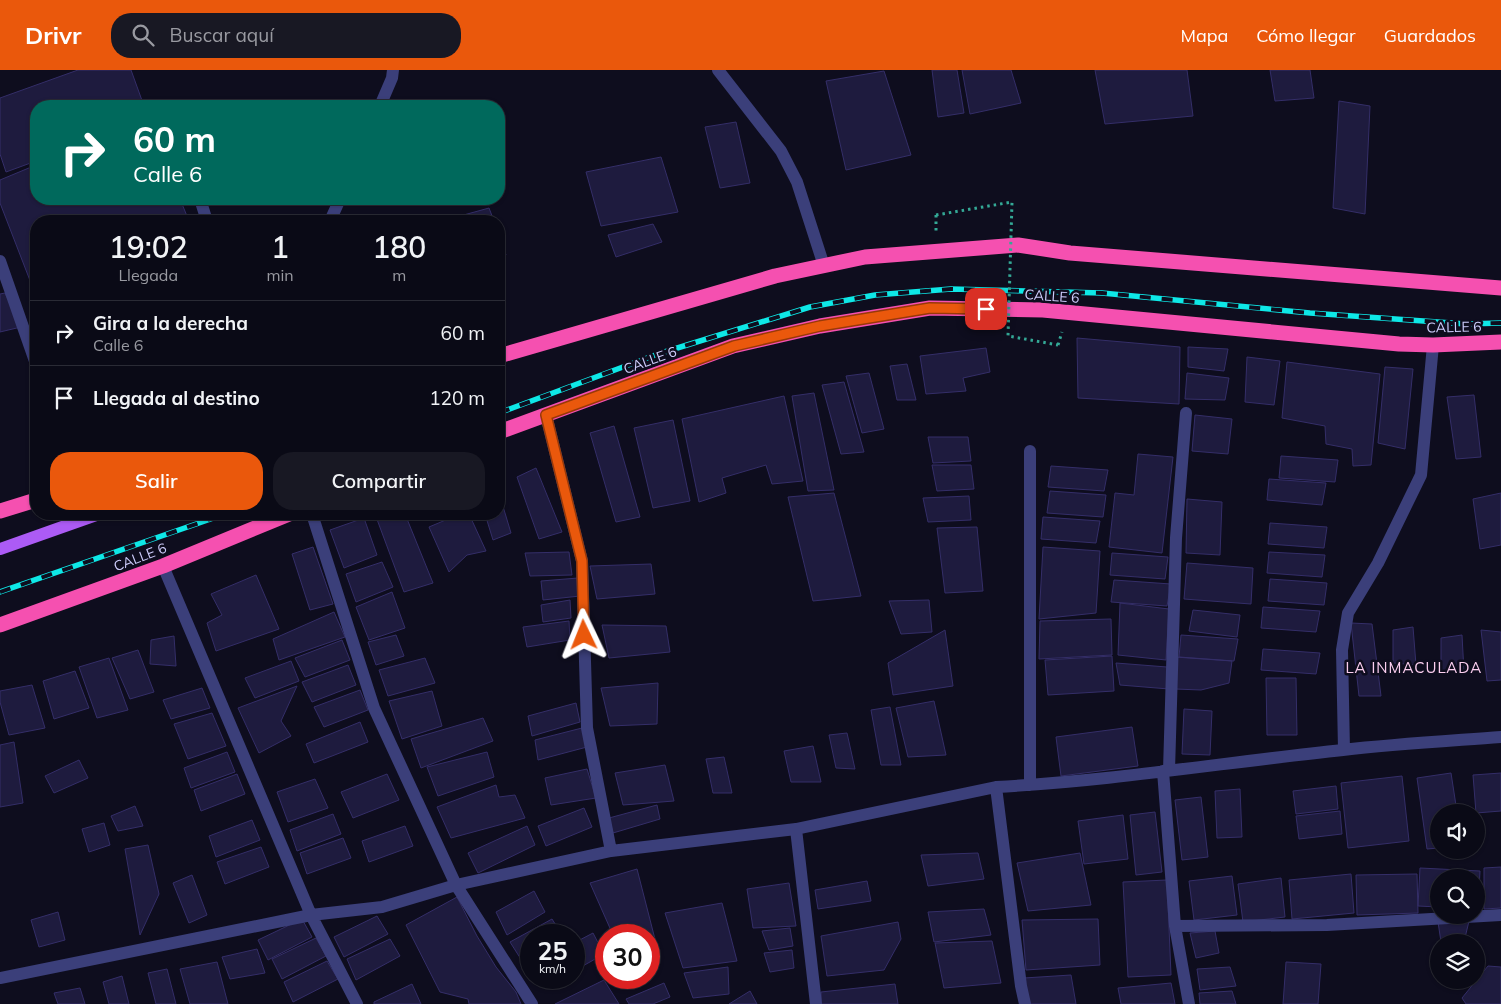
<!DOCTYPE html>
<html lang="es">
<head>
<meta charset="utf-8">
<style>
  :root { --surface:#0a0a16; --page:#181823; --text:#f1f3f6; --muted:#999aa1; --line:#2a2b35; --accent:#ea580c }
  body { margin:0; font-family:Mulish,sans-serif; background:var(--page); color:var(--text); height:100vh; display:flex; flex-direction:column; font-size:19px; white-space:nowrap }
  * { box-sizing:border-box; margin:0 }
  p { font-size:16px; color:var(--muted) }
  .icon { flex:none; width:28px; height:28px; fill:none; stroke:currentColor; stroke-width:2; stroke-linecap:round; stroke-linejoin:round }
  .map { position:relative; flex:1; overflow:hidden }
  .side { position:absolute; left:30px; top:145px; width:475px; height:305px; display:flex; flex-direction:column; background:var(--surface); border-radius:20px; box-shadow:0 1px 4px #0004,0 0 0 1px var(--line) }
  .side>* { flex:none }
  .guide { position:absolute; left:30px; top:30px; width:475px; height:105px; border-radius:20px; box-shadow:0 1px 4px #0004,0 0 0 1px var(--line); background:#00695c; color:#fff; overflow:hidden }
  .fabs { position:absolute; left:1430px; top:734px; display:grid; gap:10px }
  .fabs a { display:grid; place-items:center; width:55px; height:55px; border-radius:50%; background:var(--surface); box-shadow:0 1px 4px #0004,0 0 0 1px var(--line); font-size:25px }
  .speed { position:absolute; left:520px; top:854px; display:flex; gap:10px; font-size:25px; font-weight:700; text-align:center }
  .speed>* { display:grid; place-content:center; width:65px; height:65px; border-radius:50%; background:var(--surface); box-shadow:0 1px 4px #0004,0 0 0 1px var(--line); line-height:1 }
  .speed small { font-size:12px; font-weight:400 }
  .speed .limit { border:8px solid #d22; background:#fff; color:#111 }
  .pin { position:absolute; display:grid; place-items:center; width:42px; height:42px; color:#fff; margin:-21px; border-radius:10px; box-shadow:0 2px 8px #0006 }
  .me { position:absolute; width:55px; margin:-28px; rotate:358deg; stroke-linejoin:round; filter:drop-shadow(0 0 4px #0008) }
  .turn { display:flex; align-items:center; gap:18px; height:105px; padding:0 20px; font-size:22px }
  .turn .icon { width:65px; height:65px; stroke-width:2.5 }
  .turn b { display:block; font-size:35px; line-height:42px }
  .eta { display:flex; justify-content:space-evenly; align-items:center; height:85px; text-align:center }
  .eta b { font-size:30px; font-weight:600; line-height:35px }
  .primary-button { display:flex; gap:10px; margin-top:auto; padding:10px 20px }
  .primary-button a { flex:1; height:58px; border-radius:20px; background:var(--accent); color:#fff; font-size:20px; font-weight:600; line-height:58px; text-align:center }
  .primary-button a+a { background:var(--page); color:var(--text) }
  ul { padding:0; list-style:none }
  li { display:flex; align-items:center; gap:15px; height:65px; padding:0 20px; border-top:1px solid var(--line) }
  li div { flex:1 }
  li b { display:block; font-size:19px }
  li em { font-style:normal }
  header { display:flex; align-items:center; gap:30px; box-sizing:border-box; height:70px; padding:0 25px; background:var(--accent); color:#fff }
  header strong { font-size:24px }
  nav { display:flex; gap:28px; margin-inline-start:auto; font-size:18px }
  .search { width:350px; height:45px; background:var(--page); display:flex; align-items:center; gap:12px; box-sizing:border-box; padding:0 18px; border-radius:20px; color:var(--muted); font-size:19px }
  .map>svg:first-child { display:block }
  .building { fill:#1e1b3e; stroke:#342e68 }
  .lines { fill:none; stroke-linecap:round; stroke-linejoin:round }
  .path { stroke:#34a996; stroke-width:3; stroke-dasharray:2.5 4; stroke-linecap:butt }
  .lane { stroke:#3b3f7a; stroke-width:12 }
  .street { stroke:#3b3f7a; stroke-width:12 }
  .primary { stroke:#ac5bf5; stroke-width:12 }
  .highway { stroke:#f550b0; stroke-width:15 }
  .rail-casing { stroke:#0ee8e7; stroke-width:5.5 }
  .rail { stroke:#0e0d1e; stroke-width:4; stroke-dasharray:11; stroke-linecap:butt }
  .path-bridge { stroke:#34a996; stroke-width:3; stroke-dasharray:2.5 4; stroke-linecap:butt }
  .route-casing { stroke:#983908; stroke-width:12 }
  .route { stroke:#ea580c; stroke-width:9 }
  .labels { text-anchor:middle; stroke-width:5; stroke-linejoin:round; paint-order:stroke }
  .street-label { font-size:14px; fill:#cecdfc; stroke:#0e0d1e }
  .neighbourhood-label { font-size:15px; letter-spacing:1px; fill:#fccff0; stroke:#0e0d1e }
</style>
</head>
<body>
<header>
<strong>Drivr</strong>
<div class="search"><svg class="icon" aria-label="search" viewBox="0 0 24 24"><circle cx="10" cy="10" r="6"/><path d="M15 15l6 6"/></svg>Buscar aquí</div>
<nav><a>Mapa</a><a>Cómo llegar</a><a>Guardados</a></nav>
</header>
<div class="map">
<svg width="1501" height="934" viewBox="0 0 1501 934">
  <rect width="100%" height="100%" fill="#0e0d1e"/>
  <!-- building -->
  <path class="building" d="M 78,0 L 131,0 L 144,36 L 36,36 L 36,91 L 6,102 L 0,84 L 0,28 Z
    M 932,0 L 957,0 L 964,43 L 938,47 Z
    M 962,0 L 1011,0 L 1021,33 L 970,44 Z
    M 1095,0 L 1187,0 L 1193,46 L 1105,54 Z
    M 1270,0 L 1310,0 L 1314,28 L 1275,31 Z
    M 884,1 L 911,85 L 846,100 L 826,11 Z
    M 1339,31 L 1370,36 L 1365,144 L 1333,138 Z
    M 736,52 L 750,113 L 720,118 L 705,57 Z
    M 661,87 L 678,142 L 601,156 L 586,102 Z
    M 36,95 L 36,129 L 180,129 L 189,151 L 36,151 L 36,226 L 0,133 L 0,110 Z
    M 489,138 L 494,151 L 442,151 Z
    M 653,154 L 662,172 L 616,187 L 608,165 Z
    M 499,165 L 506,185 L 499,187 Z
    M 5,223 L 21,257 L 0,262 L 0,224 Z
    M 1077,268 L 1180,277 L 1179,334 L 1078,328 Z
    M 1188,277 L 1228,279 L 1224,301 L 1188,297 Z
    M 986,278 L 990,302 L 963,308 L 966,321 L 926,324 L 920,286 Z
    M 1247,287 L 1280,291 L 1274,335 L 1245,332 Z
    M 1287,292 L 1380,304 L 1371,395 L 1353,396 L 1352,379 L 1326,374 L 1325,356 L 1282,348 Z
    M 907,294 L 916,330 L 897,330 L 890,296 Z
    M 1385,297 L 1413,299 L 1405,379 L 1378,373 Z
    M 869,303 L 884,359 L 862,363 L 846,306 Z
    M 1187,303 L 1229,308 L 1225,330 L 1185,329 Z
    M 844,312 L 864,382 L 841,384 L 822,315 Z
    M 814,323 L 834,420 L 808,421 L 792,326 Z
    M 1474,325 L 1481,387 L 1456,389 L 1447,327 Z
    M 784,326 L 803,411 L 772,414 L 766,395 L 722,408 L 726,423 L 699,432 L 682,349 Z
    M 1195,345 L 1232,349 L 1228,384 L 1192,381 Z
    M 673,350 L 690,431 L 653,438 L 634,358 Z
    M 614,356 L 640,447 L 616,452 L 590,363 Z
    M 928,367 L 968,367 L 971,391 L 933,393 Z
    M 1138,384 L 1173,387 L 1162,483 L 1109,477 L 1115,423 L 1134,425 Z
    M 1281,386 L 1338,390 L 1335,412 L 1279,408 Z
    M 932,395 L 971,395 L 974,419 L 937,421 Z
    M 1051,396 L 1108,400 L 1104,421 L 1048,417 Z
    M 536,398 L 562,462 L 539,469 L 517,407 Z
    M 1269,409 L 1326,413 L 1322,435 L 1267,430 Z
    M 1050,421 L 1106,425 L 1103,447 L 1047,443 Z
    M 499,423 L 511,463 L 493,470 L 485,444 L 499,444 Z
    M 834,423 L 861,526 L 813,531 L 788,427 Z
    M 1501,423 L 1501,475 L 1480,479 L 1473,429 Z
    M 969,426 L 971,450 L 928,452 L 923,428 Z
    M 1187,429 L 1222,432 L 1220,485 L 1186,483 Z
    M 375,444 L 405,444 L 433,513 L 404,522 Z
    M 460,444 L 469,444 L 486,481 L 467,485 L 449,502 L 429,457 Z
    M 1043,447 L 1100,451 L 1096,473 L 1041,469 Z
    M 364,448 L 377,485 L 344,498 L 330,460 Z
    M 1270,453 L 1327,457 L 1324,478 L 1268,474 Z
    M 977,457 L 983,521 L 945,523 L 937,458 Z
    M 313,477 L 333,534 L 310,540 L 292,484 Z
    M 1043,477 L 1100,481 L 1096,543 L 1039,549 Z
    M 569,482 L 572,505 L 530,506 L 525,483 Z
    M 1269,482 L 1325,485 L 1322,507 L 1267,503 Z
    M 1112,483 L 1168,487 L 1165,509 L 1110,505 Z
    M 382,492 L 393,517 L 356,532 L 346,504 Z
    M 1187,493 L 1253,498 L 1251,534 L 1184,529 Z
    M 651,494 L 655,524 L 597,529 L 590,496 Z
    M 256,505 L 279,559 L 216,581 L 207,553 L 222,545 L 211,524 Z
    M 578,508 L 580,526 L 543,530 L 541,511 Z
    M 1270,509 L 1327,513 L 1324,535 L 1268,531 Z
    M 1114,510 L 1171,514 L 1167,536 L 1111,532 Z
    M 392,522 L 405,558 L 369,570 L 356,537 Z
    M 570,530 L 571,548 L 543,552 L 541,535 Z
    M 929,530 L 932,562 L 901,564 L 889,531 Z
    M 1120,533 L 1169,539 L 1166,590 L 1118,585 Z
    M 1263,537 L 1320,541 L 1316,562 L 1261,558 Z
    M 1193,540 L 1240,545 L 1237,567 L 1189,561 Z
    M 334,542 L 345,567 L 279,590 L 273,569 Z
    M 1111,549 L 1112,585 L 1039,589 L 1040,551 Z
    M 569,551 L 570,570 L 527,577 L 523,557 Z
    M 1351,553 L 1372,554 L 1381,626 L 1359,626 Z
    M 602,555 L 666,556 L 670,582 L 609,588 Z
    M 1413,557 L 1416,595 L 1393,593 L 1393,560 Z
    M 945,560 L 953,616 L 893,625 L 888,593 Z
    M 1481,560 L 1501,562 L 1501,610 L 1487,611 Z
    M 396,565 L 404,586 L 376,595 L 368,572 Z
    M 1181,565 L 1238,569 L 1234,591 L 1179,587 Z
    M 1462,565 L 1464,602 L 1441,601 L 1441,568 Z
    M 174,566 L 176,596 L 150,594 L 151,570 Z
    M 342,570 L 350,590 L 305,607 L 295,588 Z
    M 1263,579 L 1320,583 L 1316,604 L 1261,600 Z
    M 138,580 L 154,622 L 130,629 L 112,588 Z
    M 1112,586 L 1114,621 L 1048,625 L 1045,590 Z
    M 1175,587 L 1232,591 L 1229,613 L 1201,620 L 1175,619 Z
    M 109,588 L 128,640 L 97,648 L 79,597 Z
    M 425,588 L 435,613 L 388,626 L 379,600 Z
    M 291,591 L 299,611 L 255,628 L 245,608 Z
    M 1116,593 L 1167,597 L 1169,619 L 1120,615 Z
    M 348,595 L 356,615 L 312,632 L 302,612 Z
    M 75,601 L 89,638 L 54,649 L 43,611 Z
    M 1266,608 L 1296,608 L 1297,665 L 1267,665 Z
    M 658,613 L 657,654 L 610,656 L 601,618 Z
    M 32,615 L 45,658 L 9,665 L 0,632 L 0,621 Z
    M 297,616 L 281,651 L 291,666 L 259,683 L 238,638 Z
    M 202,618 L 210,638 L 171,649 L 163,630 Z
    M 360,620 L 368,640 L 324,657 L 314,637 Z
    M 432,621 L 442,656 L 402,669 L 389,631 Z
    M 934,631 L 946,685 L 908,687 L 896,638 Z
    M 576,633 L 580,652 L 532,666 L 528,646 Z
    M 890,637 L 901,695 L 881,695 L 871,640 Z
    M 1184,639 L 1212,641 L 1210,685 L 1182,684 Z
    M 212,643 L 226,676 L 188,689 L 174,654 Z
    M 483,648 L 493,671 L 421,698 L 411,669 Z
    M 360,652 L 368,672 L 314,693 L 306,674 Z
    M 1132,657 L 1138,696 L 1061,706 L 1056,667 Z
    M 582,658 L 587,677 L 538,690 L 535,670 Z
    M 847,663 L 855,699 L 836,698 L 829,665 Z
    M 14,672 L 23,733 L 0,737 L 0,675 Z
    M 813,676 L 821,712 L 791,712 L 784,681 Z
    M 227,682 L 235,702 L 191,718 L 184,698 Z
    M 487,682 L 494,707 L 438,726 L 427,697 Z
    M 724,687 L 732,723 L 713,723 L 706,689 Z
    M 79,690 L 88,708 L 54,723 L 45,706 Z
    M 665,695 L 674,731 L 623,735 L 615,703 Z
    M 587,699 L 596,728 L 551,735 L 545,708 Z
    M 1451,703 L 1457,742 L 1439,742 L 1439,778 L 1427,779 L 1417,708 Z
    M 1501,703 L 1501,741 L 1476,743 L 1473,705 Z
    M 237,704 L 245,724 L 201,741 L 194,720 Z
    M 387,704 L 399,730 L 353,748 L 341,722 Z
    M 1402,706 L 1409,771 L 1348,778 L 1341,713 Z
    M 315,709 L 328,738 L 288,752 L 277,722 Z
    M 496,715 L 499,727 L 515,725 L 525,748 L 451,768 L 437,737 Z
    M 1336,716 L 1338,739 L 1296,744 L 1293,721 Z
    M 1240,719 L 1242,767 L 1217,768 L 1215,721 Z
    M 1201,727 L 1208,787 L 1182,790 L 1175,730 Z
    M 657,735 L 660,749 L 613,763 L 609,748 Z
    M 135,736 L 143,756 L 118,761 L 111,746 Z
    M 584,738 L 592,757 L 546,776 L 538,756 Z
    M 1340,741 L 1342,764 L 1299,769 L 1296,746 Z
    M 1155,742 L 1162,802 L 1136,805 L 1130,745 Z
    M 333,744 L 341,764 L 297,781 L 290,760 Z
    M 1123,745 L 1128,789 L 1084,794 L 1078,751 Z
    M 252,750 L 260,770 L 216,787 L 209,766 Z
    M 104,753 L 110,775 L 89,782 L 82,759 Z
    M 405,756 L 413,776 L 369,792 L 362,771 Z
    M 527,756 L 535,775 L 478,803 L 468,783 Z
    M 343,768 L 351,788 L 307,804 L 300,783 Z
    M 148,775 L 159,824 L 140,865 L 125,779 Z
    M 261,777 L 269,797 L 225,814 L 217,792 Z
    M 978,783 L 984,809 L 928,816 L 921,785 Z
    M 1080,783 L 1091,835 L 1028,841 L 1017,793 Z
    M 1501,797 L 1501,838 L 1484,839 L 1484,798 Z
    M 1420,798 L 1480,801 L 1478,839 L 1476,839 L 1476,808 L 1439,808 L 1439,837 L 1418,836 Z
    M 637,799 L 657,877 L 649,880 L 649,865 L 613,865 L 590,813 Z
    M 1351,804 L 1354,843 L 1292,849 L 1289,810 Z
    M 1417,804 L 1418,843 L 1357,845 L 1356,805 Z
    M 192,805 L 207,845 L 189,853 L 173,813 Z
    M 1232,806 L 1237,845 L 1194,850 L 1189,811 Z
    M 1281,808 L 1285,847 L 1243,852 L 1238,814 Z
    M 1167,810 L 1171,905 L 1128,907 L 1123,812 Z
    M 867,811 L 871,831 L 818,839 L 815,820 Z
    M 789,813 L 796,856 L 753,858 L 747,819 Z
    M 534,821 L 545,842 L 507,865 L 496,842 Z
    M 457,827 L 477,866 L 496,897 L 516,922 L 521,934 L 469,934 L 468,929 L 440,922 L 406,855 Z
    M 722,833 L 737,891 L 683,898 L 665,843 Z
    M 984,839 L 991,865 L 934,872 L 928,842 Z
    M 58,842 L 65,870 L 39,877 L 31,850 Z
    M 377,846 L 388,864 L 344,887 L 334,867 Z
    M 302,849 L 312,867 L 268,890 L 258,870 Z
    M 552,849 L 562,865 L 531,865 L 531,889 L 524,894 L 510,872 Z
    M 1098,849 L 1100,895 L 1026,900 L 1022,850 Z
    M 1469,851 L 1464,872 L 1441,872 L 1438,852 Z
    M 898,852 L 901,869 L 884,900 L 827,906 L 821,866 Z
    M 790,858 L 793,876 L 769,880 L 762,861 Z
    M 1215,861 L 1219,883 L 1196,888 L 1190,863 Z
    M 593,863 L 604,884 L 574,901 L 574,873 Z
    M 316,868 L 326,886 L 282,909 L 272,889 Z
    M 390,869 L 400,886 L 356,910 L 347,889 Z
    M 992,871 L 1001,913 L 944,918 L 935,873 Z
    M 257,879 L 265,903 L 230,909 L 222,887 Z
    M 792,880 L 794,898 L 770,902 L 764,883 Z
    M 327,891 L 338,909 L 293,932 L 284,912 Z
    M 217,892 L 228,934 L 190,934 L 180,899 Z
    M 1286,892 L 1321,894 L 1318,934 L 1283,934 Z
    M 1488,896 L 1501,897 L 1501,934 L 1466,934 L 1462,928 Z
    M 728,897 L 729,924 L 693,928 L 684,903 Z
    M 1230,897 L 1236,916 L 1200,920 L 1197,899 Z
    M 167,899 L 176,934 L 156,934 L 148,903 Z
    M 1071,905 L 1076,934 L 1029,934 L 1024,908 Z
    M 122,906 L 129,934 L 109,934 L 103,912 Z
    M 604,910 L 619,934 L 555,934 Z
    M 664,913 L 670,927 L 653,934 L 629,934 L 626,929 Z
    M 1171,913 L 1175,934 L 1121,934 L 1118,918 Z
    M 412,914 L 421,934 L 374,934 L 374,932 Z
    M 895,914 L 898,934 L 821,934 L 821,922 Z
    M 80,918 L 85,934 L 58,934 L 54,923 Z
    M 750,921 L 757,934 L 729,934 Z
    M 1232,921 L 1236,934 L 1200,934 L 1199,923 Z"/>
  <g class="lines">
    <!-- path -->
    <path class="path" d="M 936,145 L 936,161
      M 1058,275 L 1062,262"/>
    <!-- lane -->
    <path class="lane" d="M 718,0 L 781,81 L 797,112 L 824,196
      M 380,36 L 392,8 L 393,0
      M 200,129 L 207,151
      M 330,151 L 340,129
      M 0,191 L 36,294"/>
    <!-- street -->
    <path class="street" d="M 546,345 L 582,491 L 587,658 L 611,781
      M 312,444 L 374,638 L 456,815 L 532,934
      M 163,496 L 311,845 L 357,934
      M 1344,680 L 1342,580 L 1348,543 L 1378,493 L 1421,405 L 1433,275
      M 1169,700 L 1176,468 L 1186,343
      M 1163,701 L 1175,856 L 1189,934
      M 1030,715 L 1030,381
      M 996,717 L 1021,916 L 1025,934
      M 796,759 L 816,934
      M 1175,856 L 1327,855 L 1501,845
      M 0,908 L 311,845 L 382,837 L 456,815 L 611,781 L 796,759 L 996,717 C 1112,711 1227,692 1343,680 C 1395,674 1448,671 1501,667"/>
    <!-- primary -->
    <path class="primary" d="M 0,479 L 99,444"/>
    <!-- highway -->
    <path class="highway" d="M 499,286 L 775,206 L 865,187 L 1018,175 L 1070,183 L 1501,218
      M 499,362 L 733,276 L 820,256 L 930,238 L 1043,240 L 1399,274 L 1433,275 L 1501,272
      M 0,441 L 36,430
      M 0,555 L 163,496 L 289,444"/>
    <!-- rail casing -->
    <g class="rail-casing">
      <path id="rail" d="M 499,343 L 658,284 L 810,237 L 875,225 L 951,219 L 1102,223 L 1310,243 L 1466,254 L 1501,253
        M 0,522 L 225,444"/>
    </g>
    <!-- rail -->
    <use href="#rail" class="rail"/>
    <!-- path-bridge -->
    <path class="path-bridge" d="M 936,145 L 1012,132 L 1008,266 L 1058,275"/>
  </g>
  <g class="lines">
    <!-- route casing -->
    <g class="route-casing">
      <path id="route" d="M 584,565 L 582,491 L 546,345 L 734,276 L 820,256 L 930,238 L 986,239"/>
    </g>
    <!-- route -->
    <use href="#route" class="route"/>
  </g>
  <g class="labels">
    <!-- street labels -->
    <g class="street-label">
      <text transform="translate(1052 226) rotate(4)" y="5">CALLE 6</text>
      <text transform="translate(1454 257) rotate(-1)" y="5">CALLE 6</text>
      <text transform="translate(650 290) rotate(-20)" y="5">CALLE 6</text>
      <text transform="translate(140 487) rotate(-21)" y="5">CALLE 6</text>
    </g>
    <!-- neighbourhood labels -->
    <g class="neighbourhood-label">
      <text x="1414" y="603">LA INMACULADA</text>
    </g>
  </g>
</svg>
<div class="fabs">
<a><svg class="icon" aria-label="sound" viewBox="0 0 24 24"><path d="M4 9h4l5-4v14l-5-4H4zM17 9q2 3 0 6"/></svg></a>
<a><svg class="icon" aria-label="search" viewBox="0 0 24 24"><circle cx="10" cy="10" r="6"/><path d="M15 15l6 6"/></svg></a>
<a><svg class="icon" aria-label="layers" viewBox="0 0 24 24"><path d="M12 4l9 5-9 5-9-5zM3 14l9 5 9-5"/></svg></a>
</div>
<div class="speed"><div>25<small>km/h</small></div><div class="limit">30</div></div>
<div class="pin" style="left:986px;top:239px;background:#d93025"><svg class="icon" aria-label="arrive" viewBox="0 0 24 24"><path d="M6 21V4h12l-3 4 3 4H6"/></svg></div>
<svg class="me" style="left:584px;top:565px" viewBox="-20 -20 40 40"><path d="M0-17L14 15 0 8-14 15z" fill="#ea580c" stroke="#fff" stroke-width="4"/></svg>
<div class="guide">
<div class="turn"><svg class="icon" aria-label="right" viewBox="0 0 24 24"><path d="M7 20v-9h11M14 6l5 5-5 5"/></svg><div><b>60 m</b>Calle 6</div></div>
</div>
<section class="side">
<div class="eta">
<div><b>19:02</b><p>Llegada</p></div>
<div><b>1</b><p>min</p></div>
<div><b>180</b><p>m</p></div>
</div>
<ul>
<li><svg class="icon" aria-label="right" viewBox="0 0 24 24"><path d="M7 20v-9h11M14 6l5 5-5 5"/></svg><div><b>Gira a la derecha</b><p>Calle 6</p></div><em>60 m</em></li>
<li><svg class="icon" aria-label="arrive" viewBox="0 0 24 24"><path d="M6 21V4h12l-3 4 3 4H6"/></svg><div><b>Llegada al destino</b></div><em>120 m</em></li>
</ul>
<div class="primary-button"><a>Salir</a><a>Compartir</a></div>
</section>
</div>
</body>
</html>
